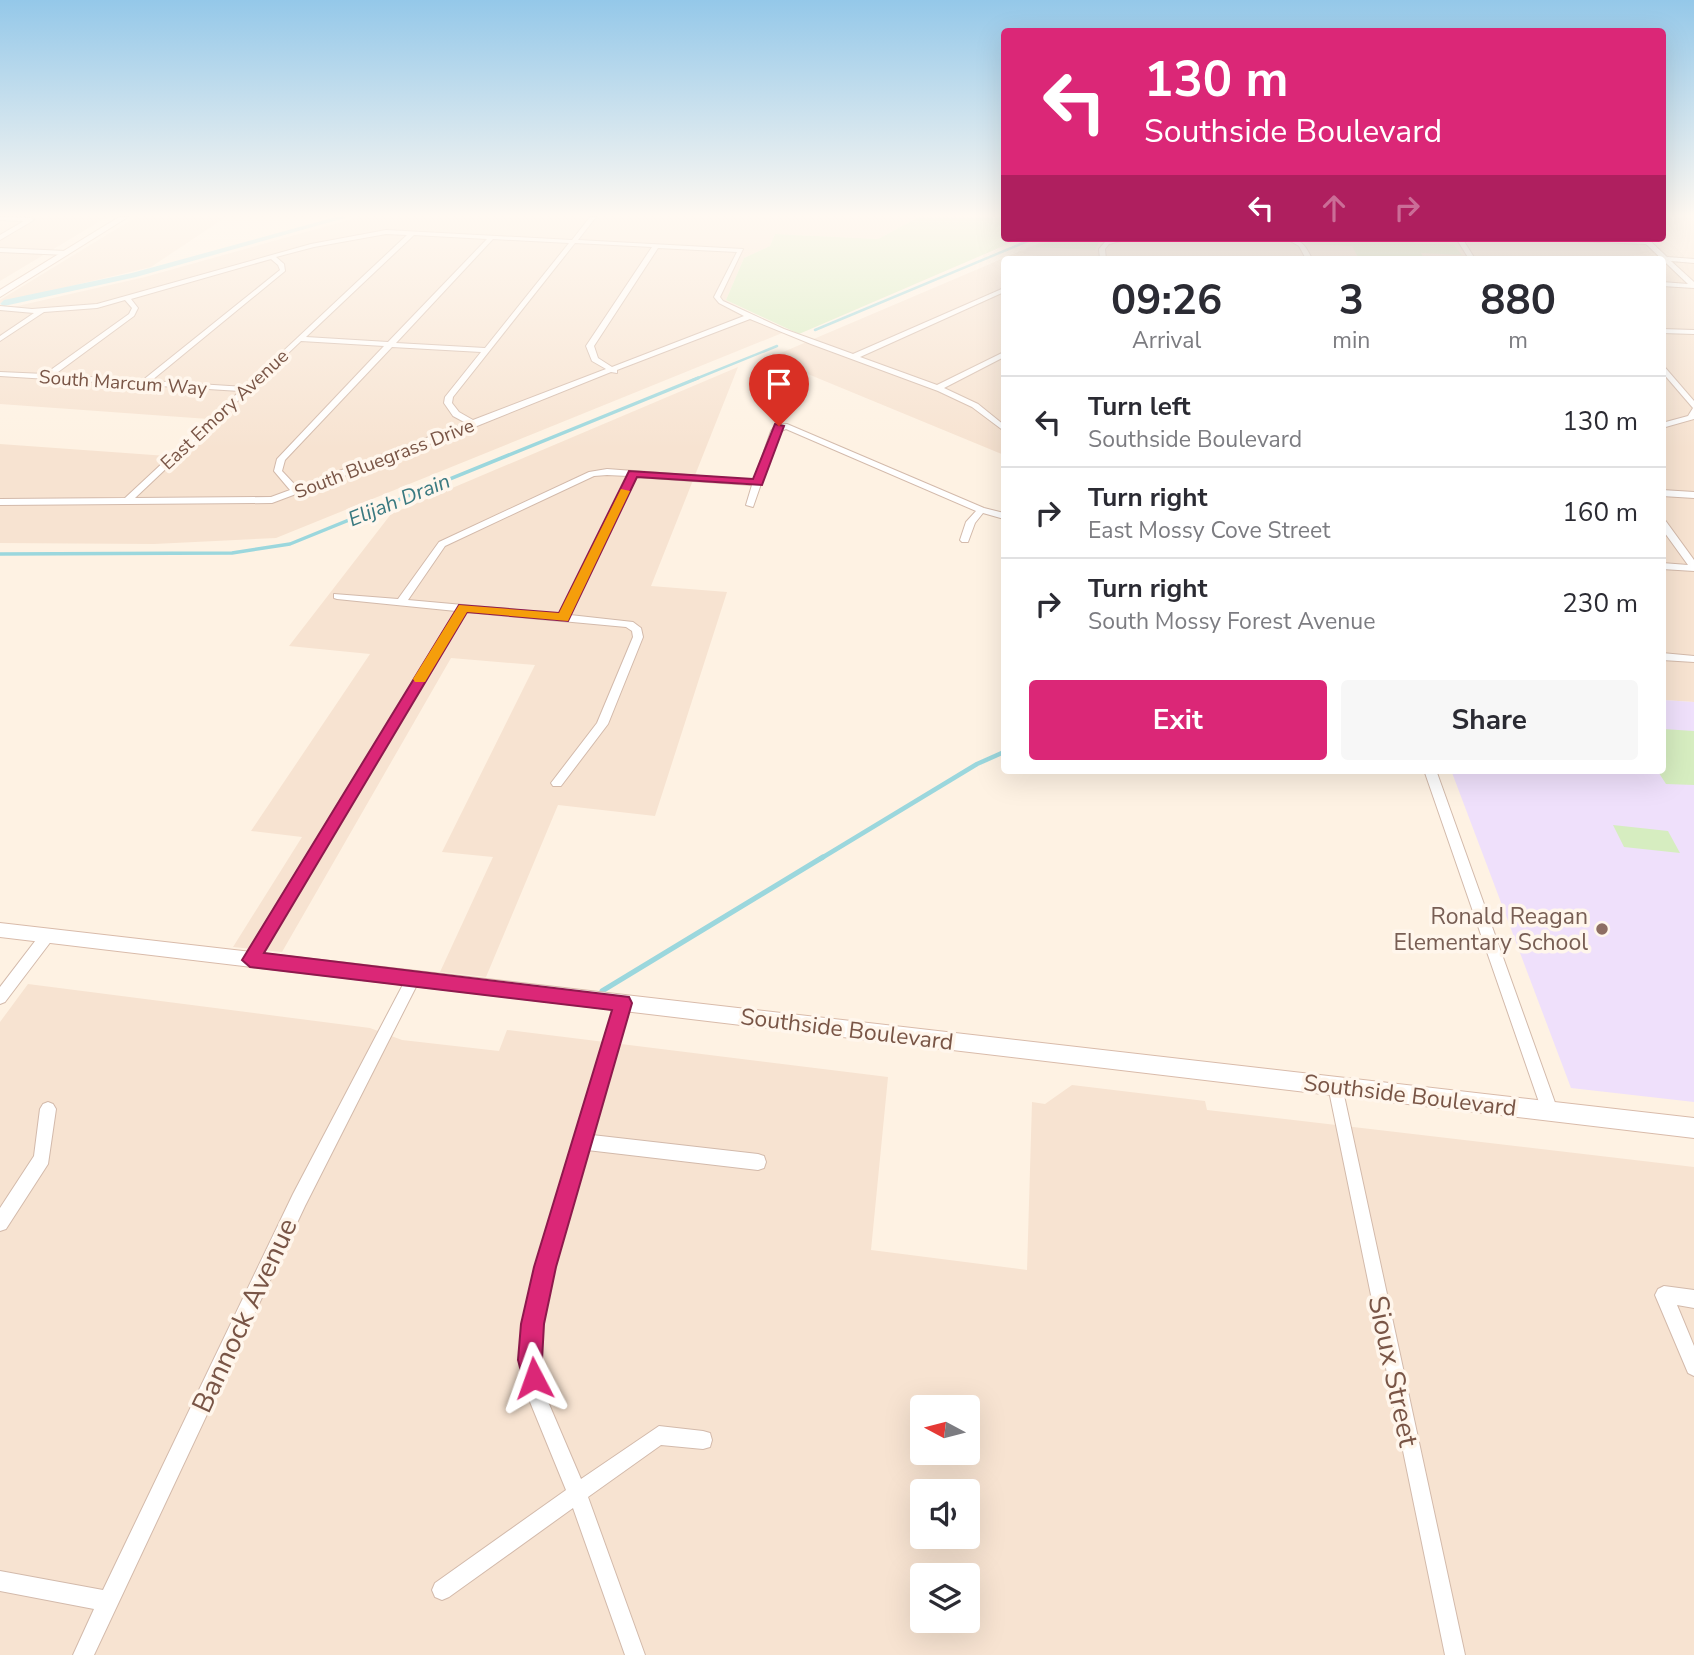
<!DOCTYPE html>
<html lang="en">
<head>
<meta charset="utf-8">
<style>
  :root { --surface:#fff; --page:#f7f7f7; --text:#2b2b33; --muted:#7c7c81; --line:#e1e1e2; --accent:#db2777 }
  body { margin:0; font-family:"Nunito Sans",sans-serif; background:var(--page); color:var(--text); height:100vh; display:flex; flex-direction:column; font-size:26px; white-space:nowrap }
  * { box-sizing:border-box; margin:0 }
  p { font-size:23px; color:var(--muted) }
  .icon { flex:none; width:38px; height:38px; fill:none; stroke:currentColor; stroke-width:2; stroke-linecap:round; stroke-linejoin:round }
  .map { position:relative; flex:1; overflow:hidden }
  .sheet { position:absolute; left:1001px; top:256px; width:665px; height:518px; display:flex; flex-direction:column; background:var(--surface); border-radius:7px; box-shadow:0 7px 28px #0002 }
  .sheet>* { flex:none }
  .guide { position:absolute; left:1001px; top:28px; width:665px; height:214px; border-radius:7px; box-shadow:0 7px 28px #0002; background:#db2777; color:#fff; overflow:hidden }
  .needle { width:46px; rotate:277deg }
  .buttons { position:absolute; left:910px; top:1395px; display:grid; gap:14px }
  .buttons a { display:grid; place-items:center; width:70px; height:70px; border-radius:7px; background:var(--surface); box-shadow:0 7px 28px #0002; font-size:35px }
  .pin { position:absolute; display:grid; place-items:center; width:60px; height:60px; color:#fff; margin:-72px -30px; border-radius:50% 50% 50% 0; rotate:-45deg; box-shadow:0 0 7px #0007 }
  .pin .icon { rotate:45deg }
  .me { position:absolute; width:77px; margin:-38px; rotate:356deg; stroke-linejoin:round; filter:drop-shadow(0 0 5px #0008) }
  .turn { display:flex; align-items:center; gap:24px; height:147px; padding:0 28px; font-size:32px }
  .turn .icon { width:91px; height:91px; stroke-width:2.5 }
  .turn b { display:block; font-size:49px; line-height:60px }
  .lanes { display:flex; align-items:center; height:66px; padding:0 28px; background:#0003; justify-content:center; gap:35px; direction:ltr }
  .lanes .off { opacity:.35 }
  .eta { display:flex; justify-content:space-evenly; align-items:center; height:119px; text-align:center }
  .eta b { font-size:42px; font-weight:700; line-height:49px }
  .action { display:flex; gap:14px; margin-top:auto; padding:14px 28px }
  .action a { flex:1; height:80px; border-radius:7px; background:var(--accent); color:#fff; font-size:28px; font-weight:700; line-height:80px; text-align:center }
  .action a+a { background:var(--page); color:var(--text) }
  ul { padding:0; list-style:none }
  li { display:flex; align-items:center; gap:21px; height:91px; padding:0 28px; border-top:2px solid var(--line) }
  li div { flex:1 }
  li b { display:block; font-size:26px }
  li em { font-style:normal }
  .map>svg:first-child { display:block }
  .residential { fill:#f7e3d1; fill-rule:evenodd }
  .education { fill:#efe0fb }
  .green { fill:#d6edc0 }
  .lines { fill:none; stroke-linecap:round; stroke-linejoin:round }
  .stream-far3 { stroke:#9bd7dd; stroke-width:2.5 }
  .stream-far2 { stroke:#9bd7dd; stroke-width:3.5 }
  .stream-far1 { stroke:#9bd7dd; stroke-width:4.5 }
  .stream { stroke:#9bd7dd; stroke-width:5 }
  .canal { fill:#b6e6ea; fill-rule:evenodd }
  .street-casing { stroke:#d3baab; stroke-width:2 }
  .secondary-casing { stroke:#d9bbaa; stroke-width:2 }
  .street { fill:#fff; fill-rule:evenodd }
  .secondary { fill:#fff; fill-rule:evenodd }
  .route { fill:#db2777; stroke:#8e194d; stroke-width:2 }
  .slow { fill:#f59e0b }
  .education-dot { fill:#8d6e63; stroke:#fff6ec; stroke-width:2.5 }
  .labels { text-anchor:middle; stroke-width:7; stroke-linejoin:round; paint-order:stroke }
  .far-street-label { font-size:19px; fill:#795546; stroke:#fff6ec }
  .far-water-label { font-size:21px; font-style:italic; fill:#397980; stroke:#fff6ec }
  .education-label { font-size:23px; fill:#785e54; stroke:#fff6ec; text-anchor:end }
  .street-label { font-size:23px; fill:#795546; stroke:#fff6ec }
  .near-street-label { font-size:28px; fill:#795546; stroke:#fff6ec }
</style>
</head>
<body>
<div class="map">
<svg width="1694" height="1655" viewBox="0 0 1694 1655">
  <rect width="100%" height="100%" fill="#fef2e3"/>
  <!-- residential -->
  <path class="residential" d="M 0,217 L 107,217 L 0,281 Z
    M 136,217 L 226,217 L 151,267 L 0,303 L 0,300 Z
    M 359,217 L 919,217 L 878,239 L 775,234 L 770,246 L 744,258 L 726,300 L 787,331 L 276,538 L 154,544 L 0,543 L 0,444 L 181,457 L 222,420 L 0,404 L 0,310 L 145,277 Z
    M 1663,217 L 1694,217 L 1694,702 L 1663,700 L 1662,259 L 1004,259 L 1004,455 L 769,358 L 1051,238 L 1662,238 Z
    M 738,367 L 651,586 L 727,592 L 655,816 L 558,805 L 486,977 L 440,972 L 493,857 L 442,852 L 535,665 L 451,658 L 282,952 L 233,947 L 302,837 L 251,831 L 370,654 L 289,646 L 391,514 Z
    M 28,984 L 370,1028 L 402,1040 L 499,1051 L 507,1030 L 888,1077 L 871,1250 L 1027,1270 L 1032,1102 L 1045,1104 L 1072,1085 L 1205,1101 L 1207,1110 L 1694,1167 L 1694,1655 L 0,1655 L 0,1022 ZM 922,1407 L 968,1407 L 968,1452 L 922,1452 ZM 922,1491 L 968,1491 L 968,1536 L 922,1536 ZM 922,1575 L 968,1575 L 968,1620 L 922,1620 Z"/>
  <!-- education -->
  <path class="education" d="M 1663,700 L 1694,702 L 1694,1102 L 1571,1088 L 1451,770 L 1662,770 Z"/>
  <!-- green -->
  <path class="green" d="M 919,217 L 1004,217 L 1004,238 L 1022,238 L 799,334 L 726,300 L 744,258 L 770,246 L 775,234 L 878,239 Z
    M 1058,238 L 1110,238 L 1099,242 L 1095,250 L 1035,247 Z
    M 1297,238 L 1323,238 L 1331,242 L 1350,238 L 1411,238 L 1414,243 L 1454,245 L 1462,255 L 1421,253 L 1424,259 L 1359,259 L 1352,246 L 1308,244 Z
    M 1663,729 L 1694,731 L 1694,785 L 1666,784 L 1657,770 L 1662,770 Z
    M 1613,825 L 1668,831 L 1680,853 L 1624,847 Z"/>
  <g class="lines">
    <!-- stream-far3 -->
    <path class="stream-far3" d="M 815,330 L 1035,238
      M 693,380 L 777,346"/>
    <!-- stream-far2 -->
    <path class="stream-far2" d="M 0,554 L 232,553 L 290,544 L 698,378"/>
    <!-- stream-far1 -->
    <path class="stream-far1" d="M 820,859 L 977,764 L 1004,752"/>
    <!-- stream -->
    <path class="stream" d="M 602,991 L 823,857"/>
    <!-- canal -->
    <path class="canal" d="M 336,217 L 348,217 L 136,277 L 4,306 L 0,304 L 4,300 L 132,273 Z"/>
    <!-- street casing -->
    <g class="street-casing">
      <path id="street" d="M 0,217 L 31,218 L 34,220 L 0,240 L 0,235 L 24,221 L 0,220 Z
        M 590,217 L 596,217 L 578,240 L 743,249 L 720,297 L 723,301 L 784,329 L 853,354 L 1004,288 L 1004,292 L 860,357 L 937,385 L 1004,352 L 1004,357 L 944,388 L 978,404 L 1004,425 L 1004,431 L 972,407 L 938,391 L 811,344 L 750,319 L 617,370 L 617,373 L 611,372 L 477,426 L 272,503 L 0,505 L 0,499 L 125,498 L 240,391 L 0,376 L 0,372 L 45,374 L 129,314 L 132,308 L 125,300 L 97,308 L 44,312 L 0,341 L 0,336 L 34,313 L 0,310 L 0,306 L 32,309 L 97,304 L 311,244 L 386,230 L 572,240 ZM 386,234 L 407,235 L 245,387 L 151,381 L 285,271 L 284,264 L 276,257 L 314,247 ZM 414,235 L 487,239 L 388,342 L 306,337 ZM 493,239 L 569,243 L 485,348 L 396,343 ZM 575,243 L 652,247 L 586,346 L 592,361 L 606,369 L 473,420 L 459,412 L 452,403 L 453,397 ZM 658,248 L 737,252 L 714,297 L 719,303 L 744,316 L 612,367 L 598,358 L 594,346 ZM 271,259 L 278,265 L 280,270 L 143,380 L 54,375 L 134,316 L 138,308 L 131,299 ZM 301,341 L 384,346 L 277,459 L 274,471 L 290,490 L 271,497 L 135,498 ZM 392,347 L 481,352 L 445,397 L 444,403 L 453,416 L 466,423 L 297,487 L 282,471 L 285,460 Z
        M 1121,238 L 1132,238 L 1109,244 L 1105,249 L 1106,259 L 1100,259 L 1099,249 L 1105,242 Z
        M 1251,238 L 1264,238 L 1261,240 Z
        M 1285,238 C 1301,238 1306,246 1312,259 L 1306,259 L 1299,246 Z
        M 1456,238 L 1462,238 L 1475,259 L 1469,259 Z
        M 1550,238 L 1642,240 L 1640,238 L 1647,238 L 1667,257 L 1694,259 L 1694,263 L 1671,261 L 1694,282 L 1694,288 L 1662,286 L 1662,282 L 1688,284 L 1646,244 L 1553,240 Z
        M 0,248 L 66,251 L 69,253 L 66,255 L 0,252 Z
        M 1662,329 L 1694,330 L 1694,334 L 1662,333 Z
        M 1662,364 L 1694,401 L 1694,419 L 1662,428 L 1662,423 L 1688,416 L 1693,408 L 1662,372 Z
        M 787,424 L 984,508 L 1004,513 L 1004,519 L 983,513 L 975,523 L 968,542 L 962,542 L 960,540 L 966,522 L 976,511 L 786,429 L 779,432 L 753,507 L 746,505 L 752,485 L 636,477 L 570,615 L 633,622 L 641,628 L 643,637 L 608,724 L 561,786 L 553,786 L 551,783 L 597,723 L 633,637 L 632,631 L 626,627 L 466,612 L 255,964 L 250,966 L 245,964 L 243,960 L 245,956 L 456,611 L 337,599 L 334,598 L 334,594 L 398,599 L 439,542 L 589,472 L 607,469 L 754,480 L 771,431 L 776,425 ZM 607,475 L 628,476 L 561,614 L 408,600 L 445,546 L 594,476 Z
        M 1662,490 L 1694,492 L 1694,498 L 1662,496 Z
        M 1662,519 L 1665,520 L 1694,560 L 1694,571 L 1662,569 L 1662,563 L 1688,565 L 1662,529 Z
        M 1662,653 L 1694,656 L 1694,662 L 1662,660 Z
        M 1424,770 L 1436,770 L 1558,1111 L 1555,1116 L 1550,1118 L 1545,1116 L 1542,1111 Z
        M 47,930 L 52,932 L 54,936 L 52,940 L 5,1002 L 0,1004 L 0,987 L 42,932 Z
        M 413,973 L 418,975 L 420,979 L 305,1206 L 94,1655 L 73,1655 L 94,1609 L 0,1591 L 0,1571 L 103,1590 L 293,1194 L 408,975 Z
        M 623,997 L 628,999 L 630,1003 L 592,1135 L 758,1154 L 764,1156 L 766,1162 L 764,1168 L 758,1170 L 587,1150 L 553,1267 L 541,1324 L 539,1360 L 546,1397 L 581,1479 L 659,1426 L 703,1431 L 710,1433 L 712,1440 L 710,1447 L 703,1449 L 661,1445 L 588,1497 L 645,1655 L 625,1655 L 573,1508 L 449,1597 L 442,1600 L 435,1597 L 432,1590 L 435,1583 L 566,1490 L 528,1397 L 521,1360 L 523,1324 L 537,1267 L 616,1003 L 618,999 Z
        M 1335,1079 L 1340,1081 L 1342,1086 L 1465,1655 L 1445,1655 L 1328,1086 L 1330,1081 Z
        M 48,1102 L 53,1104 L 56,1109 L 48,1164 L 6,1229 L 0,1231 L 0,1208 L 34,1156 L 40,1109 L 43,1104 Z
        M 1664,1286 L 1694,1290 L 1694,1308 L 1677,1305 L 1694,1346 L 1694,1376 L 1688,1373 L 1655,1295 L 1658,1289 Z"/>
    </g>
    <!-- secondary casing -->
    <g class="secondary-casing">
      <path id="secondary" d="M 119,217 L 128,217 L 0,297 L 0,290 Z
        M 0,923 L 1694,1118 L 1694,1138 L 0,937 Z"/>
    </g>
    <!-- street -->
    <use href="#street" class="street"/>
    <!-- secondary -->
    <use href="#secondary" class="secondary"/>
  </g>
  <!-- sky -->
  <linearGradient id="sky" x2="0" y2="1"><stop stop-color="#94c8e9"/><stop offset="0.48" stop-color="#fff9f2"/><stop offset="1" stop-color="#fff9f2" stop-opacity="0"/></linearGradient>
  <rect width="1694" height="449" fill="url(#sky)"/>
  <!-- route -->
  <path class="route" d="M 775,424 L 784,426 L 762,485 L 637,477 L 568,621 L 467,612 L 264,953 L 629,997 L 632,1003 L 556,1267 L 544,1324 L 542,1360 L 545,1378 L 542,1387 L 534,1390 L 525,1387 L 518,1360 L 521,1324 L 534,1267 L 612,1010 L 250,967 L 242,960 L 459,605 L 559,613 L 629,471 L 753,479 Z"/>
  <!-- slow -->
  <path class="slow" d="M 621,489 L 630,491 L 568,621 L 467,612 L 425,682 L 415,682 L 413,679 L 459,605 L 559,613 Z"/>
  <!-- markers -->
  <circle class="education-dot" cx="1602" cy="929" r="7"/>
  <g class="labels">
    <!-- far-street labels -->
    <g class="far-street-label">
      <text transform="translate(123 382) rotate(4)" y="7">South Marcum Way</text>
      <text transform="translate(224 409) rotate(-43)" y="7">East Emory Avenue</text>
      <text transform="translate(384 458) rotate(-21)" y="7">South Bluegrass Drive</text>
    </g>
    <!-- far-water labels -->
    <g class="far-water-label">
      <text transform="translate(399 500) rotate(-22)" y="7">Elijah Drain</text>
    </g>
    <!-- education labels -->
    <g class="education-label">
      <text x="1588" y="924">Ronald Reagan<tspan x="1588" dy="26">Elementary School</tspan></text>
    </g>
    <!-- street labels -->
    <g class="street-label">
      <text transform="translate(847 1029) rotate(7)" y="8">Southside Boulevard</text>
      <text transform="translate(1410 1095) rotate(7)" y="8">Southside Boulevard</text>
    </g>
    <!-- near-street labels -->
    <g class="near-street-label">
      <text transform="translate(244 1315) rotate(-65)" y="10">Bannock Avenue</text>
      <text transform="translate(1394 1371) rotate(78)" y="10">Sioux Street</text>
    </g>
  </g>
</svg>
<div class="buttons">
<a><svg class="needle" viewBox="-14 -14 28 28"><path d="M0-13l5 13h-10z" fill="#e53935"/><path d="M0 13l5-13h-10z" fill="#7c7c81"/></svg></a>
<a><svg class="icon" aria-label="sound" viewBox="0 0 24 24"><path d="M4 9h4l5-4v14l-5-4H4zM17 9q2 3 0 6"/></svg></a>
<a><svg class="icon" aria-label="layers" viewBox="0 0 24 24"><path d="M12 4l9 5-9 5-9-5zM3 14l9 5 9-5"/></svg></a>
</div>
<div class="pin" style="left:779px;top:426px;background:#d93025"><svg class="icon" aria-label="arrive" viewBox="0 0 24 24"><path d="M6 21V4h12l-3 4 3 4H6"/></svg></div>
<svg class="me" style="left:534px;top:1378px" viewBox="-20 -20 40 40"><path d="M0-17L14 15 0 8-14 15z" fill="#db2777" stroke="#fff" stroke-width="4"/></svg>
<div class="guide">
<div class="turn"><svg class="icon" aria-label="left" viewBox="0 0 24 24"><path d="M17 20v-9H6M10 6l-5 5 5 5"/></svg><div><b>130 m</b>Southside Boulevard</div></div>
<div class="lanes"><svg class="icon" aria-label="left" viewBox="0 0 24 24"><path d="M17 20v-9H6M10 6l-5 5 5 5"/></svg><svg class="icon off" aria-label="ahead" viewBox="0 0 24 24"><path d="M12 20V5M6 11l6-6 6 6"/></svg><svg class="icon off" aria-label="right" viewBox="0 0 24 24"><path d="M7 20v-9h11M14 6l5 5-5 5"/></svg></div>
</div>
<section class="sheet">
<div class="eta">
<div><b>09:26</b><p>Arrival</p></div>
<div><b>3</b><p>min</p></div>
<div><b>880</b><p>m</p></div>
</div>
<ul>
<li><svg class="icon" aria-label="left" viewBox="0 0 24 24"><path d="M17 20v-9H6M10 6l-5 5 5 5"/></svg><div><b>Turn left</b><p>Southside Boulevard</p></div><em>130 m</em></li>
<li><svg class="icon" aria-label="right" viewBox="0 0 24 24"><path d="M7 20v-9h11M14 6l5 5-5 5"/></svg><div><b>Turn right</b><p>East Mossy Cove Street</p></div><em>160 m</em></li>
<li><svg class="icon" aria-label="right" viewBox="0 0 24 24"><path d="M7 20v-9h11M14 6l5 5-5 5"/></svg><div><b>Turn right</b><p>South Mossy Forest Avenue</p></div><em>230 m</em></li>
</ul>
<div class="action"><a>Exit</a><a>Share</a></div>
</section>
</div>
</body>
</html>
